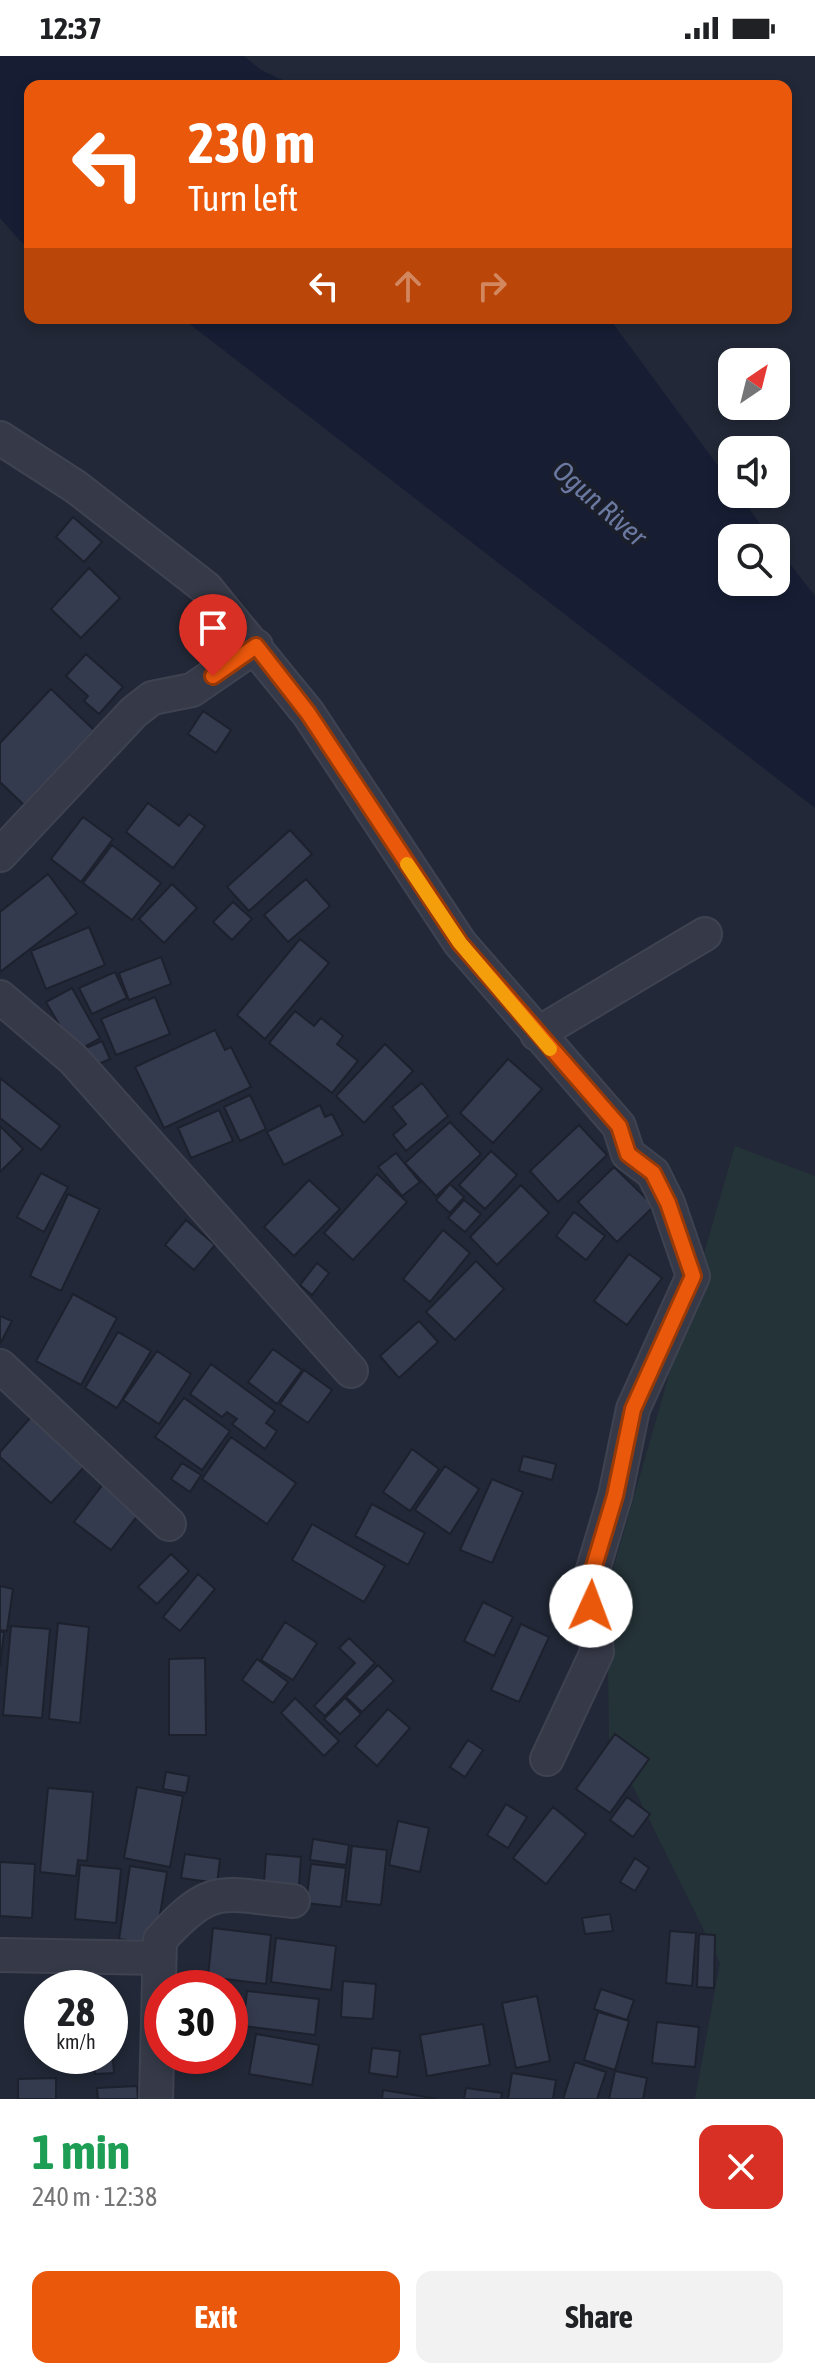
<!DOCTYPE html>
<html lang="en">
<head>
<meta charset="utf-8">
<style>
  :root { --surface:#fff; --page:#f2f2f2; --text:#202124; --muted:#757577; --accent:#ea580c }
  body { margin:0; font-family:"Asap Condensed",sans-serif; background:var(--page); color:var(--text); height:100vh; display:flex; flex-direction:column; font-size:30px; white-space:nowrap }
  * { box-sizing:border-box; margin:0 }
  p { font-size:26px; color:var(--muted) }
  .icon { flex:none; width:44px; height:44px; fill:none; stroke:currentColor; stroke-width:2; stroke-linecap:round; stroke-linejoin:round }
  .map { position:relative; height:2043px; overflow:hidden }
  .details { display:flex; flex-direction:column; background:var(--surface); flex:1 }
  .details>* { flex:none }
  .guide { position:absolute; left:24px; top:24px; width:768px; height:244px; border-radius:16px; box-shadow:0 4px 12px #0003; background:#ea580c; color:#fff; overflow:hidden }
  .needle { width:52px; rotate:35deg }
  .controls { position:absolute; left:718px; top:292px; display:grid; gap:16px }
  .controls a { display:grid; place-items:center; width:72px; height:72px; border-radius:16px; background:var(--surface); box-shadow:0 4px 12px #0003; font-size:40px }
  .speed { position:absolute; left:24px; top:1914px; display:flex; gap:16px; font-size:40px; font-weight:700; text-align:center }
  .speed>* { display:grid; place-content:center; width:104px; height:104px; border-radius:50%; background:var(--surface); box-shadow:0 4px 12px #0003; line-height:1 }
  .speed small { font-size:20px; font-weight:400 }
  .speed .limit { border:12px solid #d22; background:#fff; color:#111 }
  .pin { position:absolute; display:grid; place-items:center; width:68px; height:68px; color:#fff; margin:-82px -34px; border-radius:50% 50% 50% 0; rotate:-45deg; box-shadow:0 0 8px #0007 }
  .pin .icon { rotate:45deg }
  .me { position:absolute; width:88px; margin:-44px; rotate:2deg; stroke-linejoin:round; filter:drop-shadow(0 0 6px #0008) }
  .turn { display:flex; align-items:center; gap:28px; height:168px; padding:0 32px; font-size:36px }
  .turn .icon { width:104px; height:104px; stroke-width:2.5 }
  .turn b { display:block; font-size:56px; line-height:68px }
  .lanes { display:flex; align-items:center; height:76px; padding:0 32px; background:#0003; justify-content:center; gap:40px; direction:ltr }
  .lanes .off { opacity:.35 }
  .round { display:grid; place-items:center; flex:none; width:84px; height:84px; border-radius:16px; background:var(--page) }
  .summary { display:flex; align-items:center; justify-content:space-between; height:136px; padding:0 32px }
  h1 { font-size:48px; font-weight:700; line-height:60px; color:#1e9e55 }
  .primary-button { display:flex; gap:16px; margin-top:auto; padding:16px 32px }
  .primary-button a { flex:1; height:92px; border-radius:16px; background:var(--accent); color:#fff; font-size:32px; font-weight:700; line-height:92px; text-align:center }
  .primary-button a+a { background:var(--page); color:var(--text) }
  .status { display:flex; justify-content:space-between; align-items:center; height:56px; padding:0 40px; background:var(--surface); direction:ltr }
  .status svg { height:22px; fill:currentColor }
  .map>svg:first-child { display:block }
  .green { fill:#243338 }
  .water { fill:#171e34 }
  .building { fill:#353b4e; stroke:#1d212e; stroke-width:2 }
  .lines { fill:none; stroke-linecap:round; stroke-linejoin:round }
  .street-casing { stroke:#3f4351; stroke-width:36 }
  .street { stroke:#363a48; stroke-width:32 }
  .route-casing { stroke:#983908; stroke-width:20 }
  .route { stroke:#ea580c; stroke-width:14 }
  .slow { stroke:#f59e0b; stroke-width:14 }
  .labels { text-anchor:middle; stroke-width:8; stroke-linejoin:round; paint-order:stroke }
  .water-label { font-size:28px; font-style:italic; fill:#6b79a1; stroke:#1b1f2c }
</style>
</head>
<body>
<div class="status"><b>12:37</b><svg viewBox="0 0 49 12"><path d="M0 12V9h3v3zM5 12V6h3v6zM10 12V3h3v9zM15 12V0h3v12zM26 1h20v11H26zM47 4h2v5h-2z"/></svg></div>
<div class="map">
<svg width="815" height="2043" viewBox="0 0 815 2043">
  <rect width="100%" height="100%" fill="#222837"/>
  <!-- green -->
  <path class="green" d="M 735,1090 L 815,1120 L 815,2043 L 695,2043 L 720,1907 L 609,1682 L 607,1534 Z"/>
  <!-- water -->
  <path class="water" d="M 0,0 L 244,0 L 261,14 L 295,30 L 30,30 L 30,190 L 22,187 L 0,162 Z
    M 182,262 L 609,262 L 732,429 L 732,438 L 739,438 L 770,482 L 732,482 L 732,526 L 776,526 L 776,490 L 815,540 L 815,752 Z"/>
  <!-- building -->
  <path class="building" d="M 73,461 L 102,486 L 84,506 L 56,481 Z
    M 89,512 L 120,542 L 81,582 L 51,553 Z
    M 86,598 L 123,631 L 99,658 L 84,645 L 88,640 L 66,620 Z
    M 51,633 L 94,674 L 24,749 L 0,726 L 0,687 Z
    M 203,655 L 231,674 L 216,697 L 188,678 Z
    M 148,747 L 179,770 L 189,758 L 205,770 L 173,812 L 126,776 Z
    M 83,761 L 113,783 L 81,826 L 51,803 Z
    M 290,774 L 312,798 L 249,855 L 227,831 Z
    M 112,789 L 161,827 L 132,864 L 83,827 Z
    M 48,818 L 77,857 L 0,916 L 0,856 Z
    M 306,823 L 330,850 L 288,886 L 264,859 Z
    M 172,828 L 197,852 L 164,887 L 139,863 Z
    M 233,846 L 252,863 L 232,884 L 213,866 Z
    M 89,871 L 105,909 L 46,933 L 31,895 Z
    M 300,883 L 329,907 L 265,983 L 237,959 Z
    M 161,901 L 171,928 L 129,944 L 119,917 Z
    M 115,916 L 127,942 L 92,958 L 79,932 Z
    M 72,932 L 100,982 L 75,996 L 46,946 Z
    M 155,941 L 170,978 L 116,999 L 101,963 Z
    M 295,955 L 314,970 L 321,962 L 343,980 L 337,988 L 358,1005 L 332,1037 L 269,987 Z
    M 215,974 L 225,994 L 231,991 L 251,1031 L 164,1072 L 135,1011 Z
    M 102,985 L 110,1003 L 92,1011 L 84,993 Z
    M 385,988 L 413,1015 L 364,1067 L 336,1040 Z
    M 508,1003 L 542,1033 L 493,1087 L 460,1057 Z
    M 0,1022 L 60,1070 L 41,1094 L 0,1062 Z
    M 422,1027 L 448,1060 L 406,1095 L 393,1079 L 406,1068 L 392,1051 Z
    M 250,1039 L 266,1073 L 240,1085 L 224,1051 Z
    M 320,1049 L 325,1061 L 332,1058 L 343,1079 L 284,1109 L 267,1076 Z
    M 219,1054 L 233,1085 L 191,1102 L 178,1072 Z
    M 450,1066 L 481,1098 L 436,1140 L 405,1107 Z
    M 579,1069 L 607,1099 L 558,1146 L 530,1115 Z
    M 0,1070 L 23,1093 L 0,1116 Z
    M 491,1095 L 517,1119 L 485,1153 L 459,1129 Z
    M 396,1097 L 420,1126 L 402,1140 L 378,1111 Z
    M 614,1111 L 654,1150 L 617,1186 L 578,1146 Z
    M 41,1117 L 68,1131 L 44,1176 L 17,1161 Z
    M 377,1118 L 407,1146 L 353,1204 L 324,1177 Z
    M 309,1124 L 340,1153 L 294,1200 L 264,1171 Z
    M 450,1128 L 464,1141 L 450,1157 L 436,1144 Z
    M 521,1129 L 549,1157 L 497,1209 L 470,1181 Z
    M 68,1138 L 100,1153 L 61,1235 L 30,1220 Z
    M 464,1144 L 481,1158 L 465,1176 L 448,1162 Z
    M 574,1156 L 605,1180 L 586,1204 L 556,1180 Z
    M 186,1164 L 215,1189 L 194,1214 L 165,1189 Z
    M 443,1174 L 470,1197 L 430,1246 L 403,1223 Z
    M 629,1198 L 662,1222 L 627,1269 L 594,1245 Z
    M 476,1205 L 504,1233 L 455,1284 L 426,1256 Z
    M 317,1207 L 329,1217 L 312,1239 L 300,1229 Z
    M 73,1238 L 117,1262 L 81,1329 L 36,1305 Z
    M 0,1260 L 12,1265 L 0,1288 Z
    M 419,1265 L 438,1286 L 399,1322 L 380,1300 Z
    M 118,1276 L 151,1295 L 117,1352 L 85,1332 Z
    M 273,1293 L 302,1314 L 277,1348 L 248,1326 Z
    M 157,1295 L 191,1318 L 159,1368 L 123,1344 Z
    M 211,1308 L 275,1355 L 266,1367 L 277,1375 L 265,1393 L 232,1368 L 237,1363 L 227,1356 L 222,1361 L 190,1338 Z
    M 304,1314 L 332,1334 L 308,1367 L 280,1348 Z
    M 184,1342 L 230,1375 L 202,1414 L 155,1381 Z
    M 31,1361 L 85,1410 L 51,1447 L 0,1401 L 0,1396 Z
    M 231,1381 L 296,1427 L 267,1468 L 202,1423 Z
    M 412,1393 L 439,1413 L 410,1455 L 383,1436 Z
    M 523,1400 L 556,1408 L 552,1424 L 519,1415 Z
    M 182,1407 L 201,1419 L 190,1436 L 171,1423 Z
    M 445,1410 L 479,1433 L 450,1478 L 415,1454 Z
    M 492,1423 L 523,1436 L 492,1507 L 460,1494 Z
    M 104,1427 L 141,1455 L 111,1494 L 74,1466 Z
    M 372,1448 L 425,1477 L 408,1509 L 355,1480 Z
    M 312,1468 L 385,1510 L 364,1546 L 292,1504 Z
    M 171,1498 L 189,1515 L 157,1548 L 138,1531 Z
    M 198,1518 L 215,1533 L 180,1575 L 163,1561 Z
    M 0,1530 L 13,1533 L 7,1575 L 0,1574 Z
    M 483,1546 L 513,1561 L 494,1600 L 464,1585 Z
    M 285,1566 L 317,1587 L 293,1624 L 261,1604 Z
    M 58,1567 L 89,1571 L 80,1667 L 49,1663 Z
    M 521,1568 L 549,1581 L 519,1646 L 491,1634 Z
    M 11,1570 L 50,1573 L 42,1662 L 3,1659 Z
    M 0,1576 L 4,1576 L 0,1611 Z
    M 349,1582 L 375,1607 L 325,1660 L 314,1650 L 355,1607 L 339,1592 Z
    M 205,1602 L 206,1679 L 169,1679 L 169,1603 Z
    M 257,1603 L 288,1626 L 273,1647 L 242,1624 Z
    M 378,1609 L 394,1625 L 362,1656 L 346,1641 Z
    M 295,1642 L 339,1685 L 324,1700 L 281,1657 Z
    M 345,1642 L 361,1658 L 340,1678 L 324,1663 Z
    M 388,1653 L 410,1672 L 377,1710 L 355,1690 Z
    M 615,1678 L 649,1703 L 610,1757 L 576,1733 Z
    M 468,1684 L 483,1694 L 465,1721 L 450,1711 Z
    M 166,1716 L 189,1720 L 186,1737 L 163,1733 Z
    M 137,1731 L 183,1740 L 170,1811 L 124,1802 Z
    M 48,1732 L 93,1736 L 87,1805 L 78,1804 L 76,1820 L 40,1816 Z
    M 627,1741 L 650,1758 L 633,1781 L 610,1764 Z
    M 506,1748 L 527,1761 L 508,1792 L 487,1779 Z
    M 553,1751 L 586,1778 L 546,1828 L 513,1802 Z
    M 398,1765 L 429,1772 L 420,1816 L 389,1809 Z
    M 313,1783 L 349,1789 L 346,1809 L 310,1804 Z
    M 352,1790 L 387,1794 L 381,1849 L 346,1845 Z
    M 185,1798 L 220,1803 L 217,1827 L 181,1822 Z
    M 266,1798 L 301,1801 L 299,1829 L 264,1826 Z
    M 635,1802 L 649,1812 L 635,1835 L 620,1826 Z
    M 0,1806 L 35,1808 L 32,1862 L 0,1860 Z
    M 311,1808 L 346,1812 L 341,1851 L 306,1847 Z
    M 80,1809 L 121,1813 L 116,1867 L 75,1863 Z
    M 130,1810 L 167,1816 L 155,1889 L 119,1883 Z
    M 610,1858 L 613,1875 L 585,1878 L 582,1862 Z
    M 213,1872 L 271,1879 L 266,1928 L 208,1921 Z
    M 670,1875 L 696,1877 L 692,1930 L 666,1927 Z
    M 699,1878 L 715,1879 L 714,1932 L 697,1931 Z
    M 276,1882 L 336,1890 L 331,1934 L 271,1926 Z
    M 343,1925 L 376,1928 L 373,1963 L 341,1961 Z
    M 601,1933 L 634,1944 L 627,1964 L 594,1953 Z
    M 247,1935 L 319,1943 L 315,1979 L 243,1970 Z
    M 537,1940 L 550,2005 L 516,2012 L 502,1947 Z
    M 598,1956 L 629,1965 L 615,2014 L 584,2004 Z
    M 110,1963 L 114,2017 L 95,2018 L 93,2000 L 110,2000 Z
    M 657,1966 L 699,1971 L 695,2011 L 652,2007 Z
    M 483,1968 L 490,2009 L 427,2020 L 420,1979 Z
    M 256,1978 L 319,1989 L 312,2029 L 249,2018 Z
    M 372,1992 L 400,1995 L 397,2021 L 369,2017 Z
    M 575,2006 L 606,2016 L 597,2043 L 563,2043 Z
    M 615,2015 L 647,2022 L 643,2043 L 609,2043 Z
    M 512,2017 L 556,2024 L 553,2043 L 508,2043 Z
    M 56,2022 L 56,2043 L 18,2043 L 18,2023 Z
    M 137,2030 L 138,2043 L 98,2043 L 97,2032 Z
    M 466,2032 L 502,2037 L 501,2043 L 464,2043 Z
    M 383,2034 L 438,2043 L 382,2043 Z"/>
  <g class="lines">
    <!-- street casing -->
    <g class="street-casing">
      <path id="street" d="M 0,382 L 76,431 L 206,532 L 308,657 L 460,887 L 619,1070 L 628,1098 L 653,1117 L 668,1147 L 693,1220 L 633,1353 L 615,1440 L 589,1527 L 597,1596 L 547,1703
        M 0,799 L 134,656 L 152,642 L 192,634 L 256,590
        M 0,941 L 73,1003 L 351,1315
        M 537,978 L 705,878
        M 0,1310 L 169,1468
        M 0,1899 L 158,1902
        M 156,2043 L 160,1884 C 212,1826 221,1838 293,1845"/>
    </g>
    <!-- street -->
    <use href="#street" class="street"/>
  </g>
  <g class="lines">
    <!-- route casing -->
    <g class="route-casing">
      <path id="route" d="M 213,620 L 256,590 L 308,657 L 460,887 L 619,1070 L 628,1098 L 653,1117 L 668,1147 L 693,1220 L 633,1353 L 615,1440 L 589,1527 L 591,1550"/>
    </g>
    <!-- route -->
    <use href="#route" class="route"/>
    <!-- slow -->
    <path class="slow" d="M 407,808 L 460,887 L 550,993"/>
  </g>
  <g class="labels">
    <!-- water labels -->
    <g class="water-label">
      <text transform="translate(600 447) rotate(41)" y="10">Ogun River</text>
    </g>
  </g>
</svg>
<div class="controls">
<a><svg class="needle" viewBox="-14 -14 28 28"><path d="M0-13l5 13h-10z" fill="#e53935"/><path d="M0 13l5-13h-10z" fill="#757577"/></svg></a>
<a><svg class="icon" aria-label="sound" viewBox="0 0 24 24"><path d="M4 9h4l5-4v14l-5-4H4zM17 9q2 3 0 6"/></svg></a>
<a><svg class="icon" aria-label="search" viewBox="0 0 24 24"><circle cx="10" cy="10" r="6"/><path d="M15 15l6 6"/></svg></a>
</div>
<div class="speed"><div>28<small>km/h</small></div><div class="limit">30</div></div>
<div class="pin" style="left:213px;top:620px;background:#d93025"><svg class="icon" aria-label="arrive" viewBox="0 0 24 24"><path d="M6 21V4h12l-3 4 3 4H6"/></svg></div>
<svg class="me" style="left:591px;top:1550px" viewBox="-20 -20 40 40"><circle r="19" fill="#fff"/><path d="M0-13L10 11 0 6-10 11z" fill="#ea580c"/></svg>
<div class="guide">
<div class="turn"><svg class="icon" aria-label="left" viewBox="0 0 24 24"><path d="M17 20v-9H6M10 6l-5 5 5 5"/></svg><div><b>230 m</b>Turn left</div></div>
<div class="lanes"><svg class="icon" aria-label="left" viewBox="0 0 24 24"><path d="M17 20v-9H6M10 6l-5 5 5 5"/></svg><svg class="icon off" aria-label="ahead" viewBox="0 0 24 24"><path d="M12 20V5M6 11l6-6 6 6"/></svg><svg class="icon off" aria-label="right" viewBox="0 0 24 24"><path d="M7 20v-9h11M14 6l5 5-5 5"/></svg></div>
</div>
</div>
<section class="details">
<div class="summary"><div><h1>1 min</h1><p>240 m · 12:38</p></div><a class="round" style="background:#d93025;color:#fff"><svg class="icon" aria-label="close" viewBox="0 0 24 24"><path d="M6 6l12 12M18 6L6 18"/></svg></a></div>
<div class="primary-button"><a>Exit</a><a>Share</a></div>
</section>
</body>
</html>
